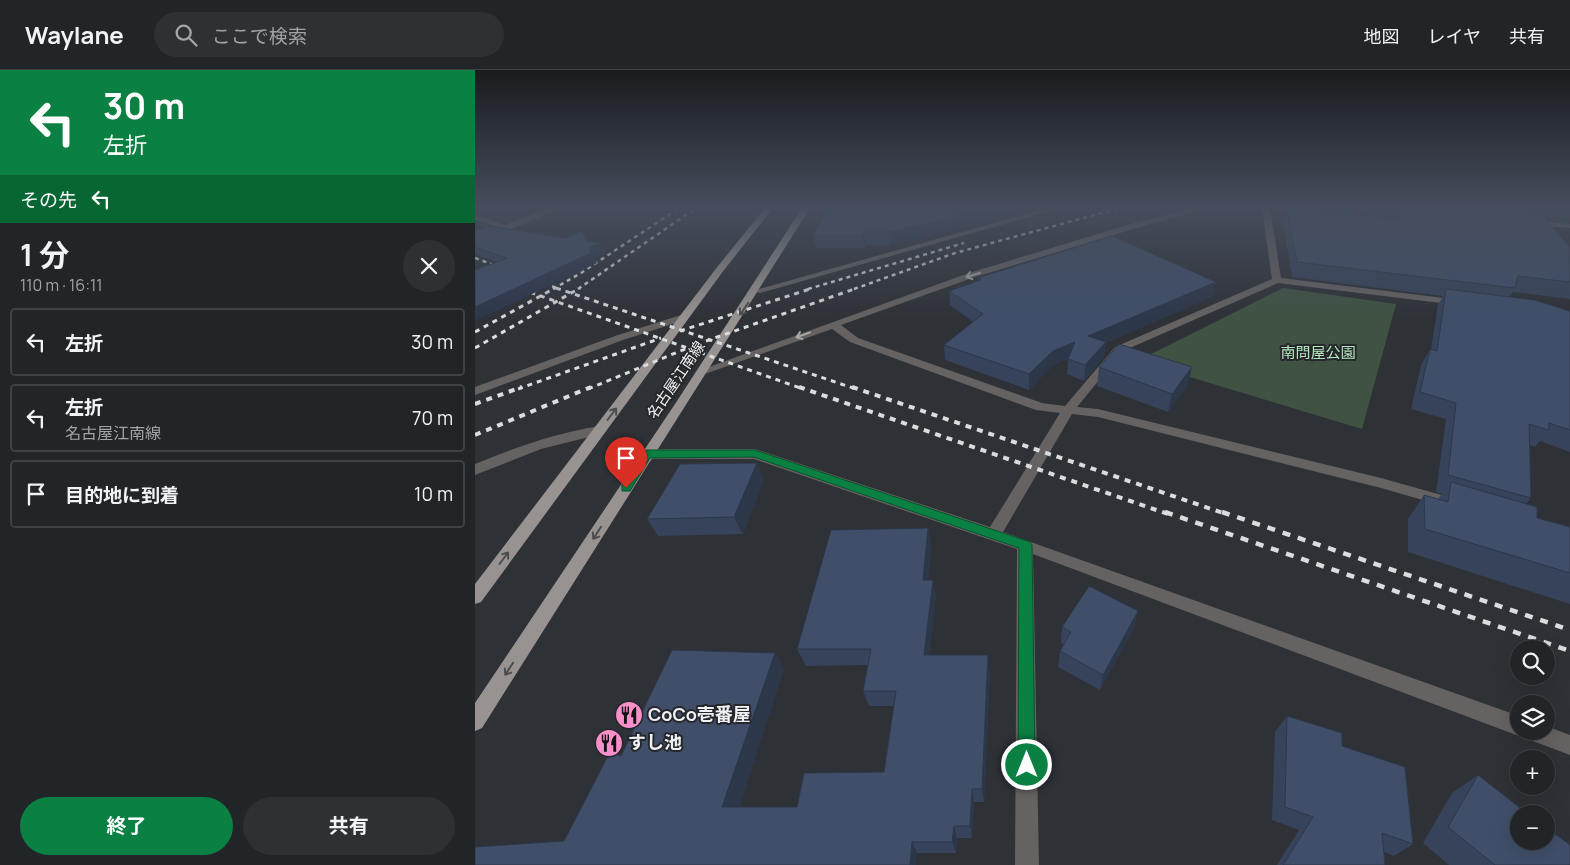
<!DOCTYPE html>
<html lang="ja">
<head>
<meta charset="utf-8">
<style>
  :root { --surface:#222528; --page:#2e3134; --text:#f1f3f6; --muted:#a2a5a8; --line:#3f4245; --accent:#0b8043 }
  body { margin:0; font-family:Manrope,"Noto Sans JP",sans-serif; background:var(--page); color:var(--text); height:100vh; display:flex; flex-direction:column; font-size:19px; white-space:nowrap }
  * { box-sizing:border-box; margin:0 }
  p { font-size:16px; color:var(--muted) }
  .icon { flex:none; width:28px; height:28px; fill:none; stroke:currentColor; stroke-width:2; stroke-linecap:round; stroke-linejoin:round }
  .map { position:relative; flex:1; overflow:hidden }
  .details { display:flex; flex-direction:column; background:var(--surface); width:475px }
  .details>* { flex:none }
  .top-card { background:#0b8043; color:#fff; overflow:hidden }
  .buttons { position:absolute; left:1035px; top:570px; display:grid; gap:10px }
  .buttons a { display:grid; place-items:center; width:45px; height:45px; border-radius:50%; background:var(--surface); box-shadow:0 5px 20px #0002,0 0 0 1px var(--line); font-size:25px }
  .pin { position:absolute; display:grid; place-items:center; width:42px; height:42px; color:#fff; margin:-51px -21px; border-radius:50% 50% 50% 0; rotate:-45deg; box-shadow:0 0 5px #0007 }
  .pin .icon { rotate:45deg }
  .me { position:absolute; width:55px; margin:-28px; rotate:0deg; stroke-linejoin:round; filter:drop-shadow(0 0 4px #0008) }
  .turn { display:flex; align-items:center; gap:18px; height:105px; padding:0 20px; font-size:22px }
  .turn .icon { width:65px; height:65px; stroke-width:2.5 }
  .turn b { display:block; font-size:35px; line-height:42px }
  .then { display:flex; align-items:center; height:48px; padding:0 20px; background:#0003; gap:10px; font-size:19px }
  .round { display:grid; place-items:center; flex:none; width:52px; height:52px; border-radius:26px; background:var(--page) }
  .summary { display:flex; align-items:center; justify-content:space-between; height:85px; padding:0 20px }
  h1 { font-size:30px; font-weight:700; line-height:38px }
  .action { display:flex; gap:10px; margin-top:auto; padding:10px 20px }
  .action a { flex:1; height:58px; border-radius:30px; background:var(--accent); color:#fff; font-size:20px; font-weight:700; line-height:58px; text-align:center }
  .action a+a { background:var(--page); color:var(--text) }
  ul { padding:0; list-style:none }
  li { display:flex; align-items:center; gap:15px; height:68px; margin:0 10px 8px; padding:0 10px; border:2px solid var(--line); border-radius:5px }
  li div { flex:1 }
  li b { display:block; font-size:19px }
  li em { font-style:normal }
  header { display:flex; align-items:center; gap:30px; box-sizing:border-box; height:70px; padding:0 25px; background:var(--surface); border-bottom:1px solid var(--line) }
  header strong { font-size:24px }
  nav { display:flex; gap:28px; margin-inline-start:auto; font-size:18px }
  .search { width:350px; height:45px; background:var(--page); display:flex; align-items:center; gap:12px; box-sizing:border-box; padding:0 18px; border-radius:28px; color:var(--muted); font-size:19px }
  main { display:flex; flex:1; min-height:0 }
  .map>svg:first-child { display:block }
  .green { fill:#405343 }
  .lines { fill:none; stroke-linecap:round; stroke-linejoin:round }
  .minor { fill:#656261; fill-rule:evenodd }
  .tertiary { fill:#656261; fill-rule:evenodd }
  .primary { fill:#989390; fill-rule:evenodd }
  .rail-far3 { stroke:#dadde0; stroke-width:2.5; stroke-dasharray:4 4; stroke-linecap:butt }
  .rail-far2 { stroke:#dadde0; stroke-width:3; stroke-dasharray:5 5; stroke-linecap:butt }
  .rail-far1 { stroke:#dadde0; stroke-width:4; stroke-dasharray:6 6; stroke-linecap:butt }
  .rail { stroke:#dadde0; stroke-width:4.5; stroke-dasharray:8 8; stroke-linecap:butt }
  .wall { fill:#37435a }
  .shaded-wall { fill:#2d374a }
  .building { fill:#404e69; stroke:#2d374a }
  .oneway { stroke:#aaa }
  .oneway2 { stroke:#4d4d4f }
  .route { fill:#0b8043; stroke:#07532c }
  .labels { text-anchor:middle; stroke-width:4; stroke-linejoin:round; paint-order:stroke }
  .park-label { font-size:15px; fill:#b4e7bb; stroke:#25272c }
  .street-label { font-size:15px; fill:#eff1f4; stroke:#25272c }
  .near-poi-label { font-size:18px; font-weight:bold; fill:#eff1f4; stroke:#25272c; text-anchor:start }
</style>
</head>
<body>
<header>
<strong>Waylane</strong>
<div class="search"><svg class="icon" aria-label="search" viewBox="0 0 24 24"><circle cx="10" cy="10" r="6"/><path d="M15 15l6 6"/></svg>ここで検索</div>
<nav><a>地図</a><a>レイヤ</a><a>共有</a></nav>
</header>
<main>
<section class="details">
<div class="top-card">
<div class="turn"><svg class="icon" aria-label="left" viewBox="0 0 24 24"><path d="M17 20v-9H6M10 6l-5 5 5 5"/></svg><div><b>30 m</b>左折</div></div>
<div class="then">その先<svg class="icon" aria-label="left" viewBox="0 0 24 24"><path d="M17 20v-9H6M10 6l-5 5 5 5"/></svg></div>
</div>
<div class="summary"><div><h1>1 分</h1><p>110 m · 16:11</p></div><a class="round"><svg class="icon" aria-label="close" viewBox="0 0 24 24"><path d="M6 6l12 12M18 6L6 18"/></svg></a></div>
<ul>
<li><svg class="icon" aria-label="left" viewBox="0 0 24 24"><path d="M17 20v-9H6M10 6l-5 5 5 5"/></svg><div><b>左折</b></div><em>30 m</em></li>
<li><svg class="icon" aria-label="left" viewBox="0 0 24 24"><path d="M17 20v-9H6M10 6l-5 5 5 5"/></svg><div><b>左折</b><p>名古屋江南線</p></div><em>70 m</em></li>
<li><svg class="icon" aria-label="arrive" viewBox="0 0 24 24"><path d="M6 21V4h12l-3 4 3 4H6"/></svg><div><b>目的地に到着</b></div><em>10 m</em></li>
</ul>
<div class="action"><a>終了</a><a>共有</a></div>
</section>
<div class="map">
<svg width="1095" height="795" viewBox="0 0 1095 795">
  <rect width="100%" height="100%" fill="#2e3136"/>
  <!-- green -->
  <path class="green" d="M 808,218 L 921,234 L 887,359 L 662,291 Z"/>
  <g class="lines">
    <!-- minor -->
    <path class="minor" d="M 73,138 L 85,138 L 35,160 L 0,171 L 0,166 L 23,157 L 0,150 L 0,145 L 30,155 Z
      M 572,138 L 586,138 L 285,223 L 277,221 Z
      M 720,138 L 734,138 L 665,157 L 500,207 L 366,255 L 383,268 L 567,333 L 590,336 L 640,277 L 797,209 L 787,138 L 795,138 L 806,208 L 985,230 L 987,232 L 982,235 L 803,213 L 648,281 L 602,337 L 623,339 L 906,408 L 970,426 L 972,430 L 970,434 L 965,435 L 906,418 L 623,347 L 597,344 L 528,462 L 1044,646 L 1044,661 L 1071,661 L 1071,656 L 1095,665 L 1095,685 L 1050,668 L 1048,664 L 1044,666 L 558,484 L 564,795 L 540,795 L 542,479 L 279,389 L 172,389 L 165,384 L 172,379 L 280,379 L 515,457 L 585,343 L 561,340 L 375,272 L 357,259 L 230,304 L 222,304 L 220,302 L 494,203 L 659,153 Z
      M 209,244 L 213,245 L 213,249 L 148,270 L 0,325 L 0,317 L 140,266 Z
      M 125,356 L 130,357 L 131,360 L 130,363 L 66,379 L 0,405 L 0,394 C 41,377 81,363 125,356 Z"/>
    <!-- tertiary -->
    <path class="tertiary" d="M 1053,151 L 1095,154 L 1095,158 L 1056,155 L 1053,155 Z"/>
    <!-- primary -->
    <path class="primary" d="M 290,138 L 298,138 L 249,200 L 6,532 L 0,534 L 0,514 L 243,196 Z
      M 327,138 L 335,138 L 7,658 L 0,661 L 0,633 L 202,331 Z"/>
    <!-- rail-far3 -->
    <path class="rail-far3" d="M 0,188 L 30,199
      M 62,211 L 85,219
      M 78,219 L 106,203 L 204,138
      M 103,219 L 221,138
      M 333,219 L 489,173
      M 379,219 L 480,183 L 645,138"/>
    <!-- rail-far2 -->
    <path class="rail-far2" d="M 81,218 L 381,319
      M 46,219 L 328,319
      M 205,261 L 338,218
      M 0,262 L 80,218
      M 231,271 L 382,218
      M 0,278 L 105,218
      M 43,319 L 186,268
      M 113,319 L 215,277"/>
    <!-- rail-far1 -->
    <path class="rail-far1" d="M 324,317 L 693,444
      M 377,317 L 751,444
      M 0,334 L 47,317
      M 0,365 L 116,317"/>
    <!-- rail -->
    <path class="rail" d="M 690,442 L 1095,581
      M 747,442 L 1095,560"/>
  </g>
  <!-- wall -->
  <path class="wall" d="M 812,138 L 898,146 L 890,140 L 891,138 L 1095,138 L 1095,147 L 1068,147 L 1095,177 L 1095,229 L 1038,222 L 1034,227 L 1095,241 L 1095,382 L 1065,371 L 1060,377 L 1055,375 L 1056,428 L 1051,434 L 1062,448 L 1095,457 L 1095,534 L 933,482 L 933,449 L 949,425 L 963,429 L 967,424 L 961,422 L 971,349 L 936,339 L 946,295 L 955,279 L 956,279 L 963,235 L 968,226 L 817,207 L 808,152 Z
    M 535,145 L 468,161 L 468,162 L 415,175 L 391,175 L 390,178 L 341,178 L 338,165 Z
    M 0,161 L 90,168 L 107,161 L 112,171 L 131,183 L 119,188 L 122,193 L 0,251 L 0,200 L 21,192 L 0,184 Z
    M 503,208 L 741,212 L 738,226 L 631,273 L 629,287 L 609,311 L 592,304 L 593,289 L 577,296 L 554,320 L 470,290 L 469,275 L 498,252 L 475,235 L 474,221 L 503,211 Z
    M 624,297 L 713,315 L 693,342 L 622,316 Z
    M 282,393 L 289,410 L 268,464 L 183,466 L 172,449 Z
    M 453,458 L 456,475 L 453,510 L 458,510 L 461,527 L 454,585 L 515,601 L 509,732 L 499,732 L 497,768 L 482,768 L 481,783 L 442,783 L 89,771 L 146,686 L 300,583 L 309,599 L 264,737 L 322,737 L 409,702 L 419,636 L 394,636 L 388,621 L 393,595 L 331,596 L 322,579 Z
    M 663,541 L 659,557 L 625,620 L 583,597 L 585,581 L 589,575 L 586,573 L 587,557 Z
    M 812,646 L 867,676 L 938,774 L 919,786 L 909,782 L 910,795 L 802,795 L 824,760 L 797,750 L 800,662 Z
    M 1003,705 L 1095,795 L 974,795 L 948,773 L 977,723 Z"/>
  <!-- shaded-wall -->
  <path class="shaded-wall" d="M 511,138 L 539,138 L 535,145 L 468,161 L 468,162 L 415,175 L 413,162 Z
    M 107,161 L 112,171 L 126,173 L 131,183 L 119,188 L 122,193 L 0,251 L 0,237 Z
    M 389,162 L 391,175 L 390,178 L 388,165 Z
    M 741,212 L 738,226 L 631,273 L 629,287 L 609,311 L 613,266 Z
    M 600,272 L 599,287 L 577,296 L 554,320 L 554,304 L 578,281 Z
    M 717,297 L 713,315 L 693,342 L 697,324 Z
    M 282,393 L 289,410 L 268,464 L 259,447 Z
    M 453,458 L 456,475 L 452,527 L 448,510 Z
    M 458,510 L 461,527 L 452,601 L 449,585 Z
    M 663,541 L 659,557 L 625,620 L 628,605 Z
    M 300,583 L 309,599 L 260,749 L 247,737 Z
    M 513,585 L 515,601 L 509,732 L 507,719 Z
    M 497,719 L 499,732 L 497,768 L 495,756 Z
    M 479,756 L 482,768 L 481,783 L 477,772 Z
    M 437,772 L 442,783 L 441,795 L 435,795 Z"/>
  <!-- building -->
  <path class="building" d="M 353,138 L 511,138 L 466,149 L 467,150 L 413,162 L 389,162 L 388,165 L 338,165 Z
    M 812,138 L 928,149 L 912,138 L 1021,138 L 1064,142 L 1095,177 L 1095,212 L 1043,206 L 1040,218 L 822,192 Z
    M 15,156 L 90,168 L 107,161 L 111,171 L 126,173 L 114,177 L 116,183 L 0,237 L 0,200 L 32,188 L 0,177 L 0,161 Z
    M 637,166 L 741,212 L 613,266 L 631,272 L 610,295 L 593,289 L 600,272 L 578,281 L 554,304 L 469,275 L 508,244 L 474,221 L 506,210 L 503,208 Z
    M 971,219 L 1059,230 L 1095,241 L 1095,360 L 1074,353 L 1074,360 L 1054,354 L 1056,428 L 973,405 L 981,333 L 945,322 L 955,279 L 962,281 Z
    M 644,274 L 717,297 L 697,324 L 624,297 Z
    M 282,393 L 259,447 L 172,449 L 205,394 Z
    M 976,412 L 1062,437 L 1062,448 L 1095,457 L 1095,503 L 950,459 L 949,425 L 973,432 Z
    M 453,458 L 448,510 L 458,510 L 449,585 L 513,585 L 507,719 L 497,719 L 495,756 L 479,756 L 477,772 L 437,772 L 435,795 L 0,795 L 0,777 L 89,771 L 135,682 L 146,686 L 197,580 L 300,583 L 247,737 L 322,737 L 329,703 L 409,702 L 421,621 L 388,621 L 396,579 L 322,579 L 356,460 Z
    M 614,516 L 663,541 L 628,605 L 585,581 L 596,562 L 587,557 Z
    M 812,646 L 867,663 L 867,676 L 930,697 L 938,774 L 907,763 L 910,795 L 808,795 L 838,747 L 810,737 Z
    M 1003,705 L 1053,744 L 1044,744 L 1044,771 L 1071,771 L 1071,757 L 1095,775 L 1095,795 L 1020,795 L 973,757 Z"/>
  <!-- one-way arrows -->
  <defs><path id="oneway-shaft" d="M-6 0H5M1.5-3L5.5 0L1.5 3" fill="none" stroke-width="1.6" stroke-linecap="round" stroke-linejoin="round" transform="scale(1.25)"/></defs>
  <g class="oneway">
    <use href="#oneway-shaft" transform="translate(498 205) rotate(162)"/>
    <use href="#oneway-shaft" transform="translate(328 265) rotate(160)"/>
  </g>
  <g class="oneway2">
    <use href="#oneway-shaft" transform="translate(269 239) rotate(125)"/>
    <use href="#oneway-shaft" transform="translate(137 344) rotate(-53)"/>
    <use href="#oneway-shaft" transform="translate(122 463) rotate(123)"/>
    <use href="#oneway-shaft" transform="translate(29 488) rotate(-53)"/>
    <use href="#oneway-shaft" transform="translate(34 599) rotate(123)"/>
  </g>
  <!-- sky -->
  <linearGradient id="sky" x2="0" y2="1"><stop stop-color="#191b1e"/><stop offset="0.55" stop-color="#464e5d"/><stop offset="1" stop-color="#464e5d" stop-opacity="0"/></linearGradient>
  <rect width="1095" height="250" fill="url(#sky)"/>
  <!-- route -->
  <path class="route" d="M 172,380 L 280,380 L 555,472 L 557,475 L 560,695 L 558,701 L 552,704 L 546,701 L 543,695 L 544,478 L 279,387 L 175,388 L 155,421 L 147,421 L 147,415 L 168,382 Z"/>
  <!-- icons -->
  <defs>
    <g id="restaurant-disc" transform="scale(1.4375)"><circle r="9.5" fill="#f98fca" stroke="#25272c"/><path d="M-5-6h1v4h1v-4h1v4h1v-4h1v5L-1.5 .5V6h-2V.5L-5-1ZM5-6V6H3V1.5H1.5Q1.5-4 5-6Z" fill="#111"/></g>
  </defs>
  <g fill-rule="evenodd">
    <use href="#restaurant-disc" x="154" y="645"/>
    <use href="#restaurant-disc" x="134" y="673"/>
  </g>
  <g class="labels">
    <!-- park labels -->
    <g class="park-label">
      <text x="843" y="288">南問屋公園</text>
    </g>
    <!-- street labels -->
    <g class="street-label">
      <text transform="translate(201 310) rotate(-56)" y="5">名古屋江南線</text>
    </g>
    <!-- near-poi labels -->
    <g class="near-poi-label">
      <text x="173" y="651">CoCo壱番屋</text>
      <text x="153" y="679">すし池</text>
    </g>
  </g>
</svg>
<div class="buttons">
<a><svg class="icon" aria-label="search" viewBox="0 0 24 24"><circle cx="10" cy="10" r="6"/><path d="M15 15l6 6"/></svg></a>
<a><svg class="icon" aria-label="layers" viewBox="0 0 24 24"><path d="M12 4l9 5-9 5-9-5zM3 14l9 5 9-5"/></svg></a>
<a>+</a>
<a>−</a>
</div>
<div class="pin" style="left:151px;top:418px;background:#d93025"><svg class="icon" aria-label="arrive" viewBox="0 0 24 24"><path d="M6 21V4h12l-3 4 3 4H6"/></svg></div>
<svg class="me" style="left:552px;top:695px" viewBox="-20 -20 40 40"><circle r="17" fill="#0b8043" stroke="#fff" stroke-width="3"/><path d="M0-11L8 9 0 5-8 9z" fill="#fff"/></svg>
</div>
</main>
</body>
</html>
